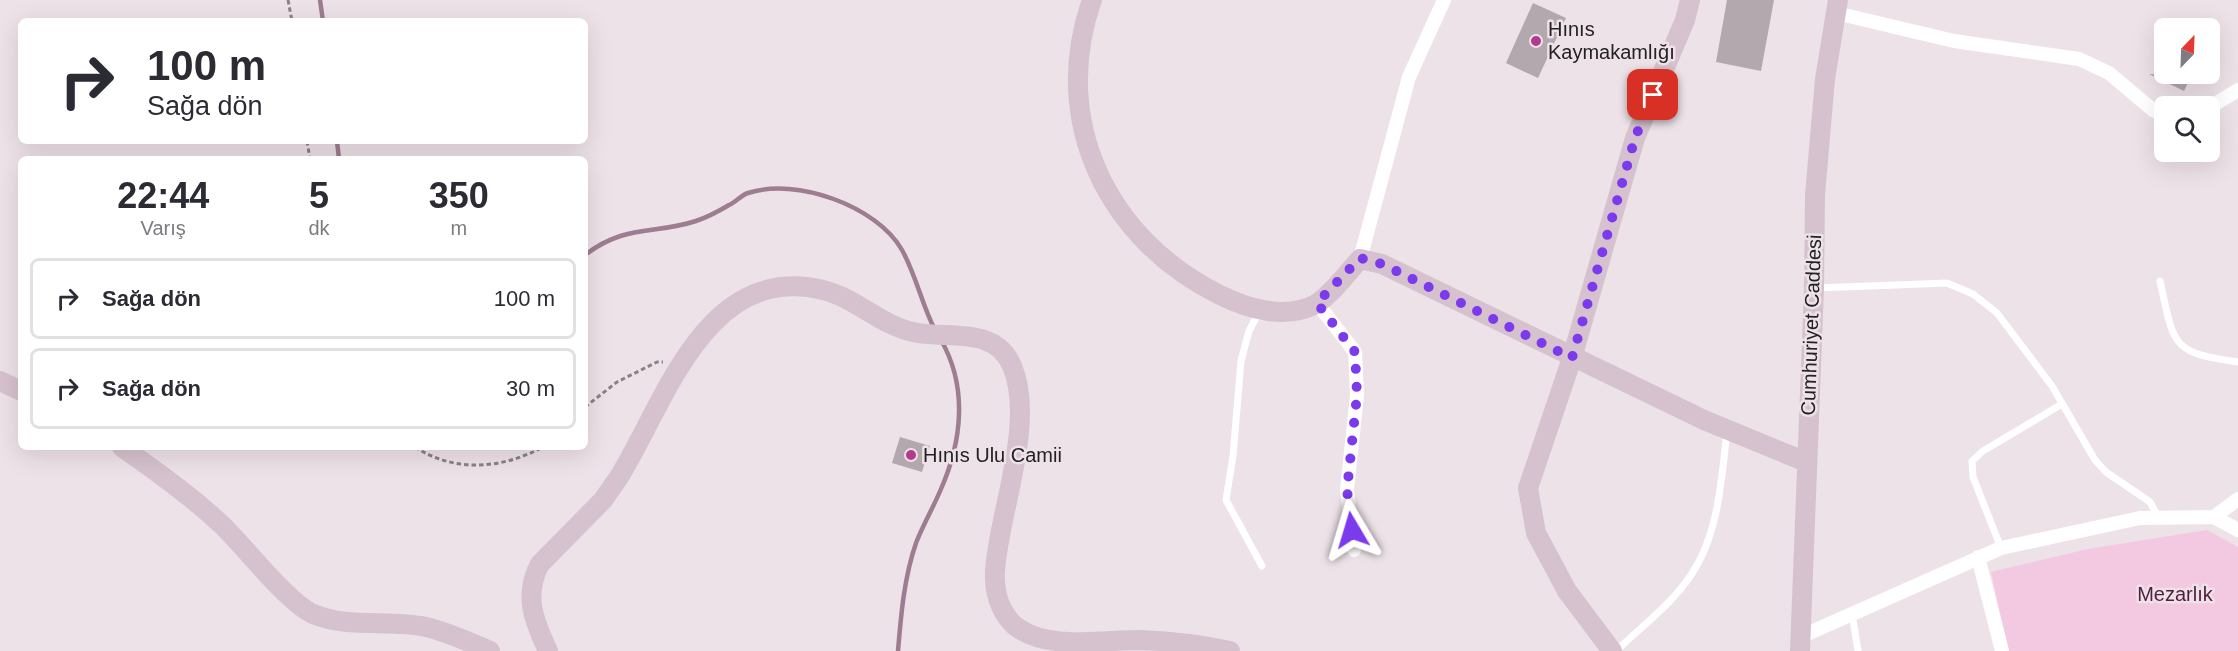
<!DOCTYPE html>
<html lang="tr">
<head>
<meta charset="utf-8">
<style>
  :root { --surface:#fff; --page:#f7f7f7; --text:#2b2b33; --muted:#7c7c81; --line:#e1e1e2 }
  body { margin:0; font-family:Helvetica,sans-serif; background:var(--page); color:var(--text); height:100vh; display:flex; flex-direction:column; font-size:22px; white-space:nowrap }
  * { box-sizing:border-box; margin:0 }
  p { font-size:20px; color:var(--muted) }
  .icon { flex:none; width:33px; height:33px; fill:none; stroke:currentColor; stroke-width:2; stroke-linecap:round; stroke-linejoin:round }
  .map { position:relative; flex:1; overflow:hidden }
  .panel { position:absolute; left:18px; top:156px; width:570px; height:294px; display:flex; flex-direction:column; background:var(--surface); border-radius:9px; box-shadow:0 6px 24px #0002 }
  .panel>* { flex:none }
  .guide { position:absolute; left:18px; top:18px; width:570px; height:126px; border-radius:9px; box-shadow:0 6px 24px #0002; background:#fff; color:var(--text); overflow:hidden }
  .needle { width:39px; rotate:23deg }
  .tools { position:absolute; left:2154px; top:18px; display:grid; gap:12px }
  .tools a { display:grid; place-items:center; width:66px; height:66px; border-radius:9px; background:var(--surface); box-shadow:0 6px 24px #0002; font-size:30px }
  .pin { position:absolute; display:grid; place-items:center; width:51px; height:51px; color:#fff; margin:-26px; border-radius:12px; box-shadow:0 3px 9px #0006 }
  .me { position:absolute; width:66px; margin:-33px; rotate:353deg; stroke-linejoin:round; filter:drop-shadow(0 0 4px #0008) }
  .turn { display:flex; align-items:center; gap:21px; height:126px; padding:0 30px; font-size:27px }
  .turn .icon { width:78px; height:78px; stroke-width:2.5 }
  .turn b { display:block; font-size:42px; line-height:51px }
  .eta { display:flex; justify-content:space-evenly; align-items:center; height:102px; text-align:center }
  .eta b { font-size:36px; font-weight:600; line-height:42px }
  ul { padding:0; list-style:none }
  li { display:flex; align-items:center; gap:18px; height:81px; margin:0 12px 9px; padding:0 18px; border:3px solid var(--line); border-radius:9px }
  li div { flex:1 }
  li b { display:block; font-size:22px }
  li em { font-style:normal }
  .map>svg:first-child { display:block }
  .green { fill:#f3c8e1 }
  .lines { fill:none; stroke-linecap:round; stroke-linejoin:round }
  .stream { stroke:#9e7d91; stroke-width:4.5 }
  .building { fill:#b2a8ae }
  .path { stroke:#898286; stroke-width:3; stroke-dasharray:4.5 3; stroke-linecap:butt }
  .lane { stroke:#fff; stroke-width:7 }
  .street { stroke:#fff; stroke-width:14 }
  .secondary { stroke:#d6c2ce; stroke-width:20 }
  .route { stroke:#7c3aed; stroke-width:10; stroke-dasharray:0 18 }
  .poi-dot { fill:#b33a8d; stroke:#ede2e8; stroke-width:2 }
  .labels { text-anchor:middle; stroke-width:5; stroke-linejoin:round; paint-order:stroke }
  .poi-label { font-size:20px; fill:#242123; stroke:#ede2e8; text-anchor:start }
  .street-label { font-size:20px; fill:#242123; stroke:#ede2e8 }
  .park-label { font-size:20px; fill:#531d41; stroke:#ede2e8 }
</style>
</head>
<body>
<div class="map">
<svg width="2238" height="651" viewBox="0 0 2238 651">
  <rect width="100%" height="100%" fill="#ede2e8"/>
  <!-- green -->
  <path class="green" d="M 2207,530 L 2238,547 L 2238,651 L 2009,651 L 1991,572 L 2088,549 Z"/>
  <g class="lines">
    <!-- stream -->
    <path class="stream" d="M 320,0 L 323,21
      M 337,141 L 339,159
      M 585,255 C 625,224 653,235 696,221 C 708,217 719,211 729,205 C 736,202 741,195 748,193 C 796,177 877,206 902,250 C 916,275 922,305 935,330
      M 898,651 C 901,615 904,578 916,543 C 923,525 933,508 941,489 C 962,441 968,387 941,340"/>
  </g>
  <!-- building -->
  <path class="building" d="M 1727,0 L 1774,0 L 1761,71 L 1716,62 Z
    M 1533,3 L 1566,18 L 1538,78 L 1506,63 Z
    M 2149,74 L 2192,74 L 2184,91 Z
    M 900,437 L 930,446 L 922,472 L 892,463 Z"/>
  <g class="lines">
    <!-- path -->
    <path class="path" d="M 288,0 L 292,21
      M 307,141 L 310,159
      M 585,407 L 617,382 L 657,362 L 663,362
      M 415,447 C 455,473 502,469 543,447"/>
    <!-- lane -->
    <path class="lane" d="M 2160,281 C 2174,344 2170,353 2238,362
      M 1817,288 L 1947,283 L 1973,294 L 1997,313 L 2052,386 L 2095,460 L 2106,472 L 2150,502 L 2158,517
      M 1259,312 L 1249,331 L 1241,361 L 1233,456 L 1226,500 L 1262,566
      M 2001,548 L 1973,477 L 1972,461 L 1983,451 L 2062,404
      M 1852,614 L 1858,651
      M 1616,651 C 1641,627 1672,604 1691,575 C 1719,534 1721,480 1727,432"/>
    <!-- street -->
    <path class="street" d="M 1836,13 L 1954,41 L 2079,59 L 2109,73 L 2154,111 L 2164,112
      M 2210,107 L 2238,90
      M 1360,259 L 1409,77 L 1444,0
      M 1317,303 L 1355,352 L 1357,395 L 1347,490 L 1354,550
      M 2214,517 L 2238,530
      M 1978,557 L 2002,651
      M 1800,637 L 2001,548 L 2140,518 L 2214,517 L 2238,499"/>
    <!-- secondary -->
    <path class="secondary" d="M 1092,0 C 1049,121 1108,240 1220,295 C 1248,309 1286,320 1316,304 C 1330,296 1349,271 1360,259 L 1382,264 L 1704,420 L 1806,462
      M 0,381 L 21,391
      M 122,447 C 157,472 191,496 222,525 C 245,547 288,603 313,614 C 349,629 389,619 426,627 C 448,632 469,642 490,651
      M 548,651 C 534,621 523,595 540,564 L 603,500 L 619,477 C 666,401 706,262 823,290 C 856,298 880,325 913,332 C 947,340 995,325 1012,366 C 1036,422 999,512 995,570 C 994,590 999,611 1014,625 C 1045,651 1101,640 1140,640 C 1170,641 1201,645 1230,651
      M 1612,651 L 1567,591 L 1536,533 L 1528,488 L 1572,358 L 1635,138 L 1685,20 L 1690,0
      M 1800,651 L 1814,288 L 1815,195 L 1825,79 L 1838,0"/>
  </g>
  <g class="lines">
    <!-- route -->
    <path class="route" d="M 1352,530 L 1347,490 L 1357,395 L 1355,352 L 1317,303 L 1360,258 L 1382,264 L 1572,358 L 1635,138 L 1653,95"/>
  </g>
  <!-- markers -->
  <g class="poi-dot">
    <circle cx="1536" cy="41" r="6"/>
    <circle cx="911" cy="455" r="6"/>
  </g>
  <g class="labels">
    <!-- poi labels -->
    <g class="poi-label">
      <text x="1548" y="36">Hınıs<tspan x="1548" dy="23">Kaymakamlığı</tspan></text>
      <text x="923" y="462">Hınıs Ulu Camii</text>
    </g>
    <!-- street labels -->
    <g class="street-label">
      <text transform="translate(1811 325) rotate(-88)" y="7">Cumhuriyet Caddesi</text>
    </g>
    <!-- park labels -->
    <g class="park-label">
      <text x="2175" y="601">Mezarlık</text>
    </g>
  </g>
</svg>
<div class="tools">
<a><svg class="needle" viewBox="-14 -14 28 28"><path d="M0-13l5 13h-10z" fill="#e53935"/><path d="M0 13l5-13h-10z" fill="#7c7c81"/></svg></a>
<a><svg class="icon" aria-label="search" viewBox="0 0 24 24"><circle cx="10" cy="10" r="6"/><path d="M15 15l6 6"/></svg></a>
</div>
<div class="pin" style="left:1653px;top:95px;background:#d93025"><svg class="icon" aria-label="arrive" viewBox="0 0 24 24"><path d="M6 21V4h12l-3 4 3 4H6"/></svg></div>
<svg class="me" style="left:1352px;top:530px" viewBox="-20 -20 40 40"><path d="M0-17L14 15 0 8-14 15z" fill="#7c3aed" stroke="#fff" stroke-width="4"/></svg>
<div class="guide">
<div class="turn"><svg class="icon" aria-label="right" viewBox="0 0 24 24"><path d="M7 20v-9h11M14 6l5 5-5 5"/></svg><div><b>100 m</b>Sağa dön</div></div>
</div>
<section class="panel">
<div class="eta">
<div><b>22:44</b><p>Varış</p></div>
<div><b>5</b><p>dk</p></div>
<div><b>350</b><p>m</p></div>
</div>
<ul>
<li><svg class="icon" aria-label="right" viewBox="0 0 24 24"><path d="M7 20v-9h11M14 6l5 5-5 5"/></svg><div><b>Sağa dön</b></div><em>100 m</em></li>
<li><svg class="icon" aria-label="right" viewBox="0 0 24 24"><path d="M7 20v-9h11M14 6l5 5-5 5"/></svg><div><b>Sağa dön</b></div><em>30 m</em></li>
</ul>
</section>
</div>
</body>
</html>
